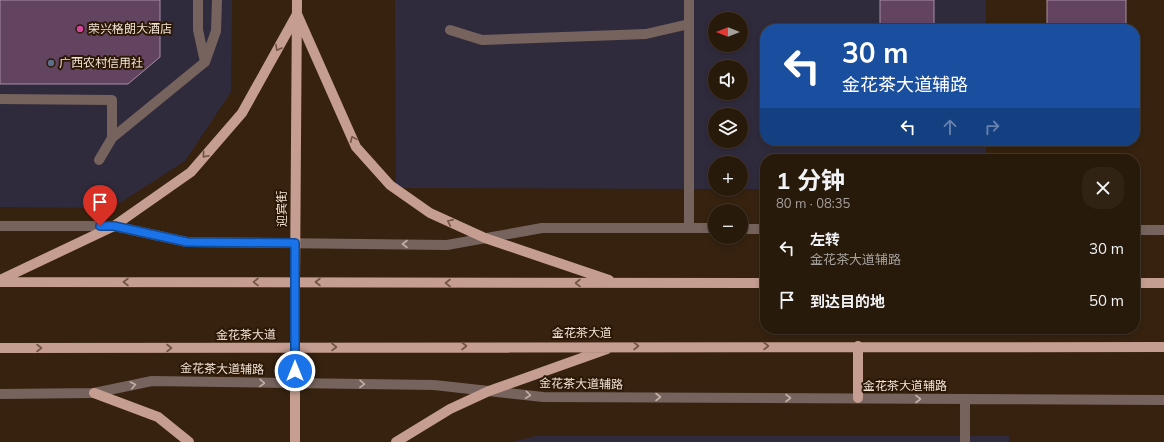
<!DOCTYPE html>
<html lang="zh">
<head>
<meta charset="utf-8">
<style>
  :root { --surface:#281a0b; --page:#302314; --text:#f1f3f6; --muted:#a5a19d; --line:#44382c }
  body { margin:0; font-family:Mulish,"Noto Sans SC",sans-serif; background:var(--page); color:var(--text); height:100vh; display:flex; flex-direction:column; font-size:15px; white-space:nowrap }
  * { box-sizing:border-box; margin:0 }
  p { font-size:13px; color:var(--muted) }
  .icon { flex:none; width:22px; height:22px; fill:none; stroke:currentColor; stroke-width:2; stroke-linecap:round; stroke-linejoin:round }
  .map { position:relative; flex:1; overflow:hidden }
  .sheet { position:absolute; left:760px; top:154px; width:380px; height:180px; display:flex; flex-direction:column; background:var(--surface); border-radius:16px; box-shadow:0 2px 6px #0003,0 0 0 1px var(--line) }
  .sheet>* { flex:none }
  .guide { position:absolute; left:760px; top:24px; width:380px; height:122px; border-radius:16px; box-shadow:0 2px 6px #0003,0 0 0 1px var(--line); background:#1a4fa0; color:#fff; overflow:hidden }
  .needle { width:26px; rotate:270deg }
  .buttons { position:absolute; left:708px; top:12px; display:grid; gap:8px }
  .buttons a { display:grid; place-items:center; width:40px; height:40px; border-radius:50%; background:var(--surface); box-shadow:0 2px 6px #0003,0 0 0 1px var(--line); font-size:20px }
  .pin { position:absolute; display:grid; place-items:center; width:34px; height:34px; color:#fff; margin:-41px -17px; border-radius:50% 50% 50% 0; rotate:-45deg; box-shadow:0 0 4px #0007 }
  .pin .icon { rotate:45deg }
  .me { position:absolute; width:44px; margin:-22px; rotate:0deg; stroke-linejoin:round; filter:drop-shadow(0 0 3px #0008) }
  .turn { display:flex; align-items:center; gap:14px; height:84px; padding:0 16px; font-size:18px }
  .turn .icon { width:52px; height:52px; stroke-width:2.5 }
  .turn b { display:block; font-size:28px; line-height:34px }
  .lanes { display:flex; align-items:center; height:38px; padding:0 16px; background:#0003; justify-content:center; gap:20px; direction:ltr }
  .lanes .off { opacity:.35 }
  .round { display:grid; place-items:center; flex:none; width:42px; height:42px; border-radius:16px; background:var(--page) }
  .summary { display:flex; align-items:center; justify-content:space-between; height:68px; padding:0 16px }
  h1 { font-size:24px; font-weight:700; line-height:30px }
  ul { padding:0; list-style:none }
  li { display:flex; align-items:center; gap:12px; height:52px; padding:0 16px }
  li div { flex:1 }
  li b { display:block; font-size:15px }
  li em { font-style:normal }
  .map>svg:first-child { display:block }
  .commercial { fill:#302b3c; fill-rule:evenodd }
  .building { fill:#624460; stroke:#a78ea5 }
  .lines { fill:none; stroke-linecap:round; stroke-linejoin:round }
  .minor { stroke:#76635d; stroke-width:10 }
  .major { stroke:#c59e91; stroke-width:10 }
  .oneway { stroke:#715444 }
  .oneway2 { stroke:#c0b0a6 }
  .route-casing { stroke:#114b97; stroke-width:10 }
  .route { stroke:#1a73e8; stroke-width:7 }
  .hotel-dot { fill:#d1479c; stroke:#2c1805; stroke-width:1.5 }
  .service-dot { fill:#5c6f8a; stroke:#2c1805; stroke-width:1.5 }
  .labels { text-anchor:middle; stroke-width:4; stroke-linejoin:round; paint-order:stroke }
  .poi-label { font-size:12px; fill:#f1e3d7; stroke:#2c1805; text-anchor:start }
  .street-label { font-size:12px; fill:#f1e3d7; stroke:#2c1805 }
</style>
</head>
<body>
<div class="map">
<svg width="1164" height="442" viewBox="0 0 1164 442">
  <rect width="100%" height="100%" fill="#36220f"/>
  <!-- commercial -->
  <path class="commercial" d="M 0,0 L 232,0 L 231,92 L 185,161 L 112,208 L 0,207 Z
    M 395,0 L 986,0 L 986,29 L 765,29 L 765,141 L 986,141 L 986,159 L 765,159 L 765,189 L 741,189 L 741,163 L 715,163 L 715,189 L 396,188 ZM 715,19 L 741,19 L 741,45 L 715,45 ZM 715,67 L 741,67 L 741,93 L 715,93 ZM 715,115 L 741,115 L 741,141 L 715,141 Z
    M 536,436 L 1009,436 L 1009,442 L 512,442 Z"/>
  <!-- building -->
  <path class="building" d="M 0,0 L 160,0 L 160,57 L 128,84 L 0,84 Z
    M 880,0 L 934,0 L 934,29 L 880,29 Z
    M 1047,0 L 1126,0 L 1126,29 L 1047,29 Z"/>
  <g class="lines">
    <!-- minor -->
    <path class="minor" d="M 198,0 L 198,30 L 205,62
      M 689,0 L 689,228
      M 450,30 L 482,40 L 646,34 L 689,24
      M 0,99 L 112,100 L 112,138
      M 99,160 L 112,138 L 205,62 L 216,31 L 217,0
      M 0,226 L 114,226 L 187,242 L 447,245 L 542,228 L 715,228
      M 741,229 L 765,229
      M 1135,230 L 1164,230
      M 0,394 L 94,393 L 152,381 L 434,385 L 543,397 L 1164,400
      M 965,399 L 965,442"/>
    <!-- major -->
    <path class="major" d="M 297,14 L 356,147 L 390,185 L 430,213 L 485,238 L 609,280
      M 0,280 L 114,226 L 191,172 L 242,113 L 296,16
      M 0,282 L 765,283
      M 1135,283 L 1164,283
      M 858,346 L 858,398
      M 0,348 L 1164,347
      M 94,393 L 158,417 L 189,442
      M 295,442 L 295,282 L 297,0
      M 396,442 L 450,409 L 489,391 L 607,349"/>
  </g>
  <!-- one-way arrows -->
  <defs><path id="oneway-chevron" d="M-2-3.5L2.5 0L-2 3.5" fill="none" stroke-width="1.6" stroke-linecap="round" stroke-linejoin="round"/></defs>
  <g class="oneway">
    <use href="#oneway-chevron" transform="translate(278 48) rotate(119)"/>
    <use href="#oneway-chevron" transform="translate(353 139) rotate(-114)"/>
    <use href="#oneway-chevron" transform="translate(205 155) rotate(131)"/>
    <use href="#oneway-chevron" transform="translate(450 222) rotate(-156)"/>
    <use href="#oneway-chevron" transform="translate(126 282) rotate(-180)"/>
    <use href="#oneway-chevron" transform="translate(256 282) rotate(-180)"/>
    <use href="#oneway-chevron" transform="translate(318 282) rotate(180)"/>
    <use href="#oneway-chevron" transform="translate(448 283) rotate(180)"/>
    <use href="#oneway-chevron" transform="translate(578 283) rotate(180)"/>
    <use href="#oneway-chevron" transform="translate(464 346)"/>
    <use href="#oneway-chevron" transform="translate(636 346)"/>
    <use href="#oneway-chevron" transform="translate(766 346)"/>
    <use href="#oneway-chevron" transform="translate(334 347)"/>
    <use href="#oneway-chevron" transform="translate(39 348)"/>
    <use href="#oneway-chevron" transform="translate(169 348)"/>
  </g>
  <g class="oneway2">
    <use href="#oneway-chevron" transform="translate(405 244) rotate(-180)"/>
    <use href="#oneway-chevron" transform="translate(262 383) rotate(1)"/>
    <use href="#oneway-chevron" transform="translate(362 384) rotate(1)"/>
    <use href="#oneway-chevron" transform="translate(133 385) rotate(-12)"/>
    <use href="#oneway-chevron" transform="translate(528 395) rotate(6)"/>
    <use href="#oneway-chevron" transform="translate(658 397)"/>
    <use href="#oneway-chevron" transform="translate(788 398)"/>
    <use href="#oneway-chevron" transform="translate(918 399)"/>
  </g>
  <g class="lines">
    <!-- route casing -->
    <g class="route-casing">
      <path id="route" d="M 100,226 L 114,226 L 187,242 L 295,243 L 295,371"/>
    </g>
    <!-- route -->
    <use href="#route" class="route"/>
  </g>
  <!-- markers -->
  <circle class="hotel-dot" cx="80" cy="29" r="4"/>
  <circle class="service-dot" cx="51" cy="63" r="4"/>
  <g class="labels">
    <!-- poi labels -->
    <g class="poi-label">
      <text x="88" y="33">荣兴格朗大酒店</text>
      <text x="59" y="67">广西农村信用社</text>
    </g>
    <!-- street labels -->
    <g class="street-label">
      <text transform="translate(282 209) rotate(-90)" y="4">迎宾街</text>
      <text x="582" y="337">金花茶大道</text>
      <text transform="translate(246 335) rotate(-1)" y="4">金花茶大道</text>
      <text transform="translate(222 369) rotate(1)" y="4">金花茶大道辅路</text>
      <text transform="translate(581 384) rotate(1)" y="4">金花茶大道辅路</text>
      <text x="905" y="390">金花茶大道辅路</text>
    </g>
  </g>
</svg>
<div class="buttons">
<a><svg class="needle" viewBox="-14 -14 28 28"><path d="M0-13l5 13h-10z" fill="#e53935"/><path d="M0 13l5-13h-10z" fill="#a5a19d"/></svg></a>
<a><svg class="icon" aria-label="sound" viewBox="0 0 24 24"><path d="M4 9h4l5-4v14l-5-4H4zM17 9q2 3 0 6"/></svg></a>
<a><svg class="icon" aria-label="layers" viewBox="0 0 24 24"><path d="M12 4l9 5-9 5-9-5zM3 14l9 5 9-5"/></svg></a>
<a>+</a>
<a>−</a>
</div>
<div class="pin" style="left:100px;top:226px;background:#d93025"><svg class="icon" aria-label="arrive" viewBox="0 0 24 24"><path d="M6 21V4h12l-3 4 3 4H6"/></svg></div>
<svg class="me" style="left:295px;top:371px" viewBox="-20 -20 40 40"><circle r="17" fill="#1a73e8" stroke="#fff" stroke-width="3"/><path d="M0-11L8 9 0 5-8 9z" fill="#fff"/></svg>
<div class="guide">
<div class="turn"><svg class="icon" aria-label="left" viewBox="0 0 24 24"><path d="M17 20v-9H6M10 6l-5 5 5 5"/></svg><div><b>30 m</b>金花茶大道辅路</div></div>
<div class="lanes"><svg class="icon" aria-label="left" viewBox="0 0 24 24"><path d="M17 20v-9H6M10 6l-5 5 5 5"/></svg><svg class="icon off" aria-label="ahead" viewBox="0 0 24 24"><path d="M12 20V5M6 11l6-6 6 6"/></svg><svg class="icon off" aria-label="right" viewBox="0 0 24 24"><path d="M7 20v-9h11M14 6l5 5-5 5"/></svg></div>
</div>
<section class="sheet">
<div class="summary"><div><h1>1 分钟</h1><p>80 m · 08:35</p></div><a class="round"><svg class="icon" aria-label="close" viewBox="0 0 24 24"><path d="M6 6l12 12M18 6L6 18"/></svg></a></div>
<ul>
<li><svg class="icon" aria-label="left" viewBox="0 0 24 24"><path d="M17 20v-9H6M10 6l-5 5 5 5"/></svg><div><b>左转</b><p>金花茶大道辅路</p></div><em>30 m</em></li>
<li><svg class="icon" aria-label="arrive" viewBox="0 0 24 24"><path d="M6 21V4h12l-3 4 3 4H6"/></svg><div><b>到达目的地</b></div><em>50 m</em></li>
</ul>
</section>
</div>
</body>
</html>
